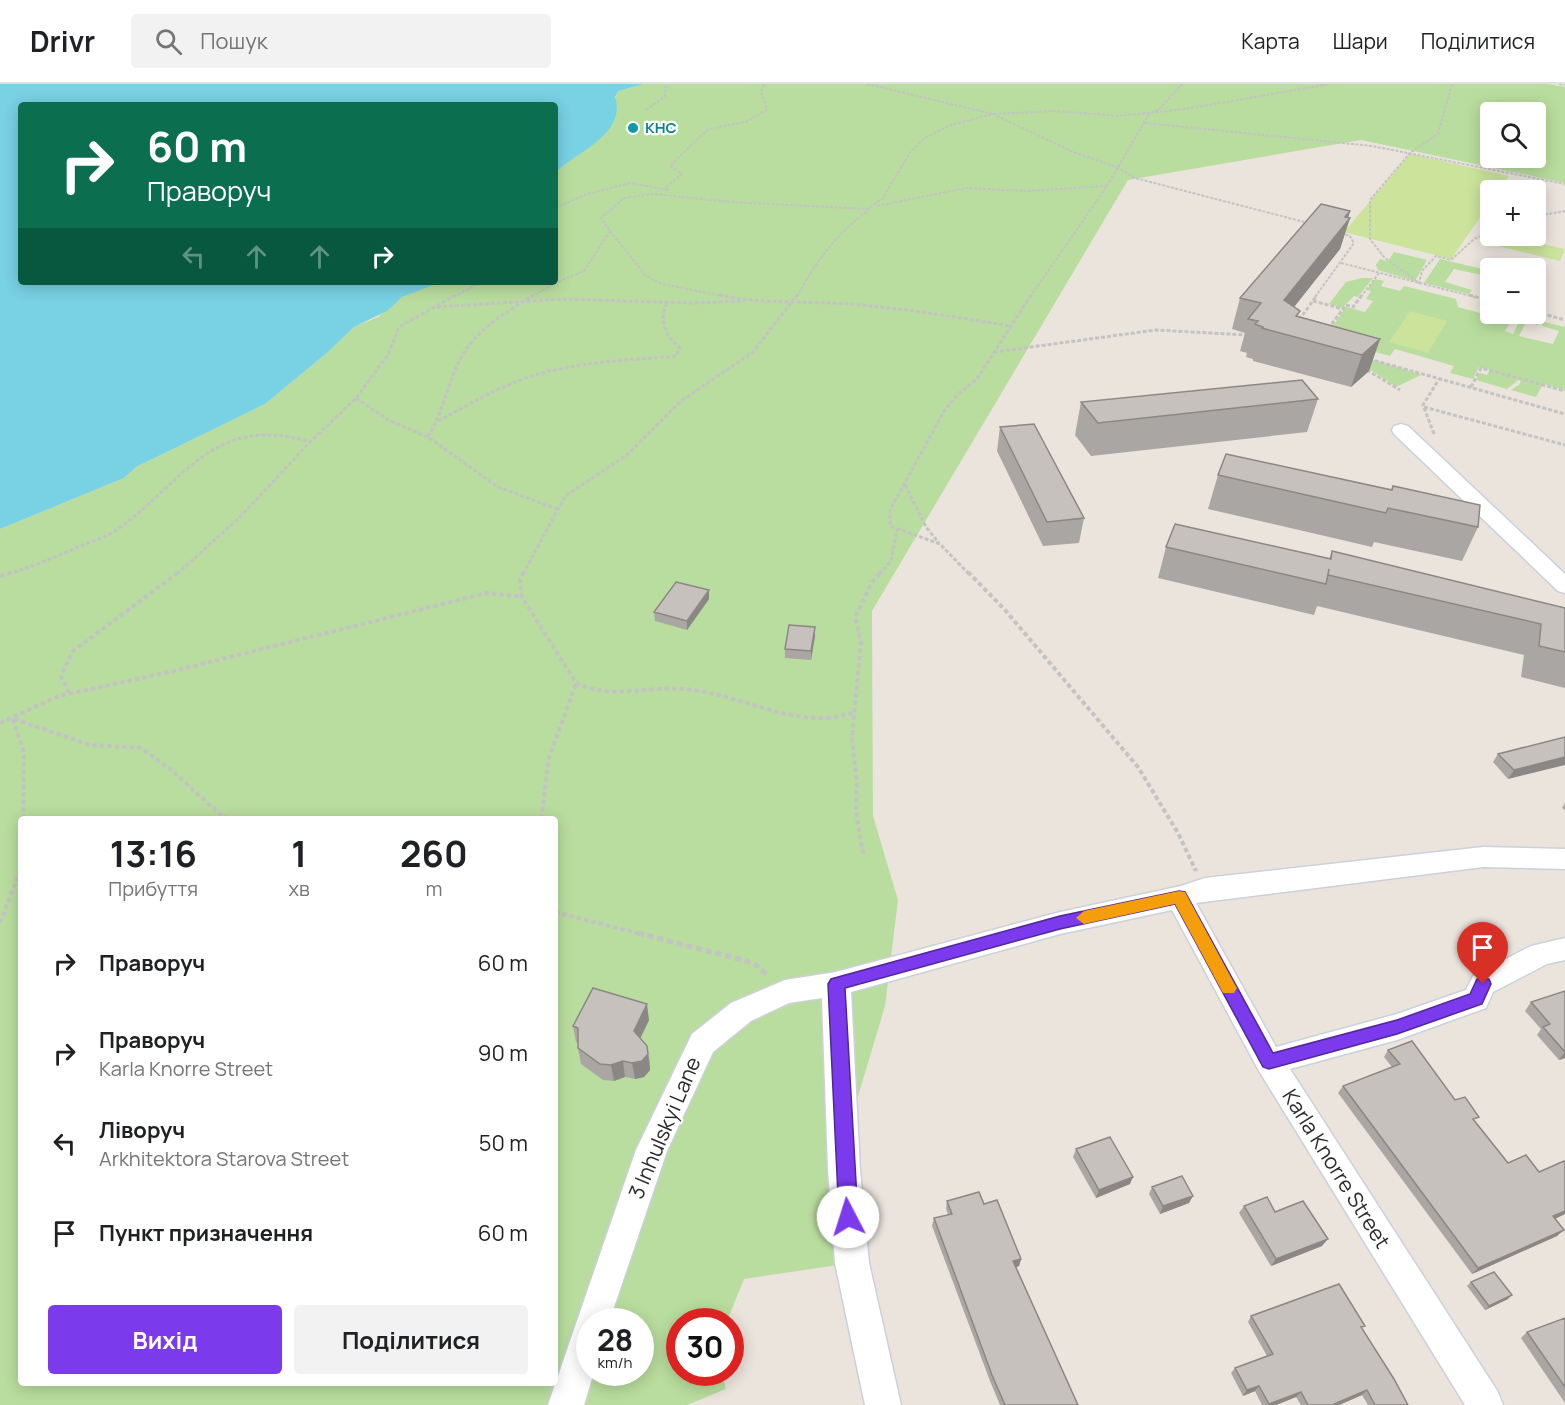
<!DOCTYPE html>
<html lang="uk">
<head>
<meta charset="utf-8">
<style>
  :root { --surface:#fff; --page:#f2f2f2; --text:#202124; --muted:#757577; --line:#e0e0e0; --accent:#7c3aed }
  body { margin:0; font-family:Manrope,sans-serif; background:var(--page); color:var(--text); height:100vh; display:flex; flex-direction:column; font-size:22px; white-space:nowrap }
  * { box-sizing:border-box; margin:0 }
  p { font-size:20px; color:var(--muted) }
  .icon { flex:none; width:33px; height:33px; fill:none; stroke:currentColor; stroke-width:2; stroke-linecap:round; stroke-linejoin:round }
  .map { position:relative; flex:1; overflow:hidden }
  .side { position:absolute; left:18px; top:732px; width:540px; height:570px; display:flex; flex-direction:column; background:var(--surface); border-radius:6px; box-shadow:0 3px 15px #0003 }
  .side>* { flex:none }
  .top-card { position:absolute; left:18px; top:18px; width:540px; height:183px; border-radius:6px; box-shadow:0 3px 15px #0003; background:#0b6e4f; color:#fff; overflow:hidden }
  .fabs { position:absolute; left:1480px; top:18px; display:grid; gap:12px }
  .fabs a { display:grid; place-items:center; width:66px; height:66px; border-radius:6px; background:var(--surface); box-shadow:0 3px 15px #0003; font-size:30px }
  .speed { position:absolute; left:576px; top:1224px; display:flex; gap:12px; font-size:30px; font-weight:700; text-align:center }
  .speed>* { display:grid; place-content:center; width:78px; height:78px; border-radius:50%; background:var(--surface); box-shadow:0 3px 15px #0003; line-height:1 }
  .speed small { font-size:15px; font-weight:400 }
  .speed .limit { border:9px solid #d22; background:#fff; color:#111 }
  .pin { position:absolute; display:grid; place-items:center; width:51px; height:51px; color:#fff; margin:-62px -26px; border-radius:50% 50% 50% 0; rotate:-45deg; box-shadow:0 0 6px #0007 }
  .pin .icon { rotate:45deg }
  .me { position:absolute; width:66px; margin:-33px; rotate:355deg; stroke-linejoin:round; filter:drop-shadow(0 0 4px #0008) }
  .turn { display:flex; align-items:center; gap:21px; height:126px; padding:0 30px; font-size:27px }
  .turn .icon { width:78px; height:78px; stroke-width:2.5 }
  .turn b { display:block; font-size:42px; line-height:51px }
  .lanes { display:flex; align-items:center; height:57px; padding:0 30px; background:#0003; justify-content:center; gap:30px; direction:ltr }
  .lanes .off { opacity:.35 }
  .eta { display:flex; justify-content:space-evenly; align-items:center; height:102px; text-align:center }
  .eta b { font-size:36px; font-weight:700; line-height:42px }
  .button { display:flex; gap:12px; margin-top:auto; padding:12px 30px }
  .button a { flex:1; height:69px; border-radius:6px; background:var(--accent); color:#fff; font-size:24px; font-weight:700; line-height:69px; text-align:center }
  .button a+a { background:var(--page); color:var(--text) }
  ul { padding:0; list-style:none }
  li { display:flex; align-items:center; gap:18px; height:90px; padding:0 30px }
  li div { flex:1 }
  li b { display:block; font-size:22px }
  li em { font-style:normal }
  header { display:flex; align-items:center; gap:36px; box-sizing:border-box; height:84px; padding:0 30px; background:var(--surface); border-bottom:2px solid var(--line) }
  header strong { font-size:28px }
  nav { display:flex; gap:33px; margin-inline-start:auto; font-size:21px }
  .search { width:420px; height:54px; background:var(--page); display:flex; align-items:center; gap:15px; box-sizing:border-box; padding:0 21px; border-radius:6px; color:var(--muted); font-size:22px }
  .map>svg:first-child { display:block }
  .green { fill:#b9dd9e; fill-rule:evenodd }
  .pitch { fill:#cbe39b }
  .water { fill:#79d1e4 }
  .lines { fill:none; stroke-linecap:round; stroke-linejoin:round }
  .minor-casing { stroke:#ccd0da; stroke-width:3 }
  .path-far3 { stroke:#c3c3c3; stroke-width:2; stroke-dasharray:3 1.5; stroke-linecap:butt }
  .path-far2 { stroke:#c3c3c3; stroke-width:3; stroke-dasharray:4 2; stroke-linecap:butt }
  .path-far1 { stroke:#c3c3c3; stroke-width:4; stroke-dasharray:4.5 3; stroke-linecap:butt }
  .path { stroke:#c3c3c3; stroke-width:5; stroke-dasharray:6 4; stroke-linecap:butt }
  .minor { fill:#fff; fill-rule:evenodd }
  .wall { fill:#aaa6a3 }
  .shaded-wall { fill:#8b8784 }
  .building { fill:#c6c1bd; stroke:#8b8784; stroke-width:1.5 }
  .route { fill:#7c3aed; stroke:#51269a; stroke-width:1.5 }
  .slow { fill:#f59e0b }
  .culture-dot { fill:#0f9aa8; stroke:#fff; stroke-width:2 }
  .labels { text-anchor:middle; stroke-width:4.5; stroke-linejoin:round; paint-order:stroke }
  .far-culture-label { font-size:15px; font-weight:bold; fill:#0d838f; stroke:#fff; text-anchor:start }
  .near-street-label { font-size:21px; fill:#2a2a2a; stroke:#fff }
</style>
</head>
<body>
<header>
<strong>Drivr</strong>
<div class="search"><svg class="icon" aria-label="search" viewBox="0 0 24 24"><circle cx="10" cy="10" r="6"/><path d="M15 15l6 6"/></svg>Пошук</div>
<nav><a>Карта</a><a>Шари</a><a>Поділитися</a></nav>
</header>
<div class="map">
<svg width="1565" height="1321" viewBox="0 0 1565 1321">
  <rect width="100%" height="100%" fill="#ebe4dd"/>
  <!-- green -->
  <path class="green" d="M 644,0 L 1548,0 L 1565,3 L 1565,99 L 1361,56 L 1128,96 L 872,527 L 873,732 L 898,816 L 885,922 L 842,1066 L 852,1179 L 744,1195 L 727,1237 L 680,1238 L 680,1288 L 722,1289 L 726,1305 L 687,1321 L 0,1321 L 0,445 L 124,394 L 136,383 L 265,320 L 328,268 L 354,243 L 378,233 L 402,213 L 415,206 L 441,198 L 555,198 L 555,89 C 573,70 598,63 612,39 C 617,30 612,17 618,7 ZM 1491,28 L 1536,28 L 1536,74 L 1491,74 ZM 21,735 L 555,735 L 555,1299 L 21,1299 ZM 590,1238 L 640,1238 L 640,1288 L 590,1288 Z
    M 1394,168 L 1427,176 L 1415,197 L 1378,186 L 1376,181 L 1380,175 L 1388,177 Z
    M 1440,175 L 1491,187 L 1491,193 L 1454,185 L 1445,198 L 1472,206 L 1469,210 L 1424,199 Z
    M 1362,194 L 1373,194 L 1358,213 L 1354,212 L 1342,224 L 1329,220 L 1346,198 Z
    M 1375,195 L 1384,197 L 1381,202 L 1400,207 L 1404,202 L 1456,215 L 1458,223 L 1502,235 L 1509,231 L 1520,232 L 1518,235 L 1513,234 L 1505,247 L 1513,250 L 1522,232 L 1540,237 L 1538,241 L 1526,238 L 1519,252 L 1553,260 L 1559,247 L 1542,242 L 1544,238 L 1565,243 L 1565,306 L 1543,300 L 1536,313 L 1511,306 L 1520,300 L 1521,294 L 1507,305 L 1476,296 L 1480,289 L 1487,291 L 1490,286 L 1479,283 L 1473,295 L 1450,289 L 1454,282 L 1395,265 L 1390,272 L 1339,258 L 1330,246 L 1346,223 L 1365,228 L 1373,217 L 1366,215 L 1371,207 L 1367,206 Z
    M 1352,270 L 1420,290 L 1421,291 L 1396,303 C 1380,291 1365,284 1352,270 Z"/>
  <!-- pitch -->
  <path class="pitch" d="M 1410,70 L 1509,92 L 1499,106 L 1491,106 L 1491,118 L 1451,175 L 1344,148 Z
    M 1491,151 L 1509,152 L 1565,165 L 1560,177 L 1485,159 Z
    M 1410,227 L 1447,237 L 1428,269 L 1389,258 Z"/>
  <!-- water -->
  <path class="water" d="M 0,0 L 644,0 L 618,7 L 615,13 C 627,51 575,68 555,89 L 555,21 L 21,21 L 21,198 L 441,198 L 402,213 L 387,227 L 354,243 L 328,268 L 265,320 L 136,383 L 124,394 L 0,445 Z"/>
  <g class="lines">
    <!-- minor casing -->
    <g class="minor-casing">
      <path id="minor" d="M 1401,340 L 1408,342 L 1565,490 L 1565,509 L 1558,507 L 1394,350 L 1392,346 L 1394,342 Z
        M 1483,763 L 1565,765 L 1565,785 L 1483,783 L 1196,819 L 1276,963 L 1397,930 L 1466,906 L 1473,892 L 1531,862 L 1565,854 L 1565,876 L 1547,880 L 1493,908 L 1486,924 L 1397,956 L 1290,985 L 1498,1308 L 1503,1321 L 1465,1321 L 1259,987 L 1172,826 L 1060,850 L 851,908 L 860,1086 L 869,1179 L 901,1321 L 865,1321 L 835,1179 L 828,1086 L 822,914 L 789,919 L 751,937 L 713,968 L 667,1067 L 609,1238 L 590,1238 L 590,1288 L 594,1288 L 584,1321 L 548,1321 L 636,1066 L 692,950 L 731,919 L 785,896 L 836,888 L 1060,828 L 1181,802 L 1205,794 Z"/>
    </g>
    <!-- path-far3 -->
    <path class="path-far3" d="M 867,0 L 993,30 L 1055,27 L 1118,32 L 1186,25 L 1329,0
      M 1452,0 L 1438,50 L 1410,69 L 1370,116 L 1370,155 L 1384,173 L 1419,199 L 1422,187 L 1436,172 L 1451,176 L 1474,155 L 1491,147
      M 1559,0 L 1565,1
      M 646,26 L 665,12 L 666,0
      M 1145,39 L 1372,62 L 1565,100
      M 877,122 L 966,104 L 1027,107 L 1107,102
      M 555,124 L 587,110 L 630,99 L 668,106 L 666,103 L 682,90 L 670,82 L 708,45 L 746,38 L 767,26 L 761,8 L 764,0
      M 1536,132 L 1565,127
      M 610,147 L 646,192 L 662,200 L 727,213
      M 1341,179 L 1475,213
      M 454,213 L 481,198
      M 531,213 L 557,198 L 584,187 L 610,147 L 601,134 L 624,114 L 654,110 L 731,118 L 867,125 L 883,114 L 909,70 L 923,55 L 951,41 L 993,30 L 1073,68 L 1117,83 L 1135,94 L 1308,139
      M 797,213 C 815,178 838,148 870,125
      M 1030,213 L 1107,102 L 1149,30 L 1159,25 L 1182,0
      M 1315,213 L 1354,159 L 1350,152 L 1341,149
      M 1361,213 L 1379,189"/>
    <!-- path-far2 -->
    <path class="path-far2" d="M 719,211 C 761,220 804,217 847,220 C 902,224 956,233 1010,242
      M 1469,211 L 1491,217
      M 1313,217 L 1343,225
      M 437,223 L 564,215 L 692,219 L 744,217
      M 1536,228 L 1565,236
      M 1299,236 L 1317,211
      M 1328,245 L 1346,221 L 1353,223 L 1362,211
      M 994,268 L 1156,246 L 1247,251
      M 1369,275 L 1565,330
      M 1367,286 L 1400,306
      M 1471,303 L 1481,284 L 1565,307
      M 356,314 L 388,336 L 428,353 L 498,403 L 557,425
      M 1424,323 L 1565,361
      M 438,337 C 461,325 484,311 508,301 C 560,278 620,277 676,272 L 680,264 C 664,250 659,238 667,218
      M 1434,350 L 1423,321 L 1439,295
      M 428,353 C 444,327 450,289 465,267 C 483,241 508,227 534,211
      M 905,401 L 926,443 L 939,459
      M 8,490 C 35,482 60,471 85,460 C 95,456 106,453 115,447 C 183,400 212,328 310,358
      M 177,490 L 239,434 L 310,358 L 356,314 L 388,271 L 399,243 L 456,211
      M 523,490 L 565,412 L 627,371 L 681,317 L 753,268 L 797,211
      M 879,490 L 891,477 L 897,445
      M 969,490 L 940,460 L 890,442 L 890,426 L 944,327 L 958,310 L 977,295 L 1031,211"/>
    <!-- path-far1 -->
    <path class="path-far1" d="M 524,488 L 520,495 L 522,513 L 576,599 C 612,616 646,602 684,605 C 732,609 775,634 823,634 C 834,634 845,630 855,629
      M 968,488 L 1005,526 L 1138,683 L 1178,749 L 1196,787
      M 0,492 L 13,488
      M 69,609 L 61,592 L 73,567 L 179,488
      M 13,635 L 24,669 L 23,735
      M 14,635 L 90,661 L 141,664 L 170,685 L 222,732 L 234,735
      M 0,639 L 59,612 L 178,586 L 487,509 L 522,513
      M 541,735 L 549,674 L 576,599
      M 863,770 L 856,726 L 857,700 L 852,654 L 861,558 L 855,533 L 872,498 L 881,488
      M 555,828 L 644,851
      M 0,839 L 21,784"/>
    <!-- path -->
    <path class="path" d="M 638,849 L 754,879 L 767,891"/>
    <!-- minor -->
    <use href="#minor" class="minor"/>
  </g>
  <!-- wall -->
  <path class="wall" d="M 1350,127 L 1348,134 L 1350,134 L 1340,165 L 1294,223 L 1300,227 L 1298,232 L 1380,255 L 1369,287 L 1351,303 L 1253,277 L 1253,275 L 1246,273 L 1247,269 L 1240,267 L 1245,249 L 1232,245 L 1240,214 Z
    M 1318,315 L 1307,348 L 1091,372 L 1075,351 L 1081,318 Z
    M 1000,343 L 1084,434 L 1079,459 L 1043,462 L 997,367 Z
    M 1218,391 L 1391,405 L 1393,402 L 1478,443 L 1462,477 L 1374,458 L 1372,463 L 1208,425 Z
    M 1166,463 L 1329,475 L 1332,467 L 1565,524 L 1565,604 L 1521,593 L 1524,571 L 1317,522 L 1314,531 L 1158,494 Z
    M 709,506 L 709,515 L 687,546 L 655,537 L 654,528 Z
    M 815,543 L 815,552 L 811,576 L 785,574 L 785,565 Z
    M 1565,653 L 1508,695 L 1493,678 L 1498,670 Z
    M 1565,719 L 1565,726 L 1562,724 Z
    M 1565,907 L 1565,974 L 1559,976 L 1537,951 L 1541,945 L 1525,927 L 1531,918 Z
    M 649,936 L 640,955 L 647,962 L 650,978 L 650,986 L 644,993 L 635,995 L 625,993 L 614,997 L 603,996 L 581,980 L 578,964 L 578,959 L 576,958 L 573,942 Z
    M 1388,966 L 1455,1016 L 1475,1038 L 1508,1079 L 1539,1088 L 1565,1079 L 1565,1130 L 1555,1135 L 1557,1152 L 1472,1190 L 1338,1009 L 1343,1002 L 1392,983 L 1384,973 Z
    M 1076,1065 L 1130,1100 L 1096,1114 L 1073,1073 Z
    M 1152,1103 L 1189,1119 L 1160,1130 L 1149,1110 Z
    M 947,1117 L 984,1120 L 1021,1175 L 1019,1182 L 1016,1183 L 1078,1321 L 1000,1321 L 990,1297 L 932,1142 L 934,1134 L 948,1131 L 946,1124 Z
    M 1244,1122 L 1275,1128 L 1322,1162 L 1271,1182 L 1239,1129 Z
    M 1471,1198 L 1508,1215 L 1485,1226 L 1467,1202 Z
    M 1251,1232 L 1362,1245 L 1408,1321 L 1368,1321 L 1362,1311 L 1339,1321 L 1301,1321 L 1296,1313 L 1276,1321 L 1262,1321 L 1255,1307 L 1243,1312 L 1231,1289 L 1235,1284 L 1267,1272 L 1248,1238 Z
    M 1565,1234 L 1565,1319 L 1521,1254 L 1527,1248 Z"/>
  <!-- shaded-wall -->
  <path class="shaded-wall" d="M 1350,127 L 1347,138 L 1350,134 L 1340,165 L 1275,247 L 1284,216 Z
    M 1380,255 L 1369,287 L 1351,303 L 1362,271 Z
    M 709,506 L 709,515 L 687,546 L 687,537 Z
    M 815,543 L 815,552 L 811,576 L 811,567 Z
    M 1565,673 L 1565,681 L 1508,695 L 1514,686 Z
    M 647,920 L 649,936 L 636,963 L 634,947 Z
    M 647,962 L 650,986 L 644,993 L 635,995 L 632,979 Z
    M 1565,968 L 1565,974 L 1559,976 Z
    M 623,977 L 625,993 L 614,997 L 611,981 Z
    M 1133,1093 L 1130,1100 L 1096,1114 L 1099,1106 Z
    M 1193,1112 L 1189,1119 L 1160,1130 L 1163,1122 Z
    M 1565,1127 L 1565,1130 L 1546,1139 L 1553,1132 Z
    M 1564,1146 L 1557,1152 L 1472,1190 L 1478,1184 Z
    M 1328,1155 L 1322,1162 L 1271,1182 L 1276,1175 Z
    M 1021,1175 L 1019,1182 L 1011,1185 L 1013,1177 Z
    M 1512,1211 L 1508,1215 L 1485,1226 L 1489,1222 Z
    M 1259,1302 L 1255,1307 L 1243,1312 L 1247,1306 Z
    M 1367,1306 L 1362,1311 L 1339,1321 L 1333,1321 Z
    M 1301,1308 L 1296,1313 L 1276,1321 L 1268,1321 Z"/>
  <!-- building -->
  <path class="building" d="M 1321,120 L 1350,127 L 1345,133 L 1350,134 L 1284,216 L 1300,227 L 1296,232 L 1380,255 L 1362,271 L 1262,244 L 1263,243 L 1255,240 L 1258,237 L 1248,235 L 1261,219 L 1240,214 Z
    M 1302,296 L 1318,315 L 1098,339 L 1081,318 Z
    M 1034,340 L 1084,434 L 1047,438 L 1000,343 Z
    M 1226,370 L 1392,406 L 1393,402 L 1480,421 L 1478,443 L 1388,424 L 1386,429 L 1218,391 Z
    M 1175,440 L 1331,475 L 1332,467 L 1565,524 L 1565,568 L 1539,562 L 1541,540 L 1328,491 L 1329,485 L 1326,500 L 1166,463 Z
    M 676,498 L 709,506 L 687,537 L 654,528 Z
    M 789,541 L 815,543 L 811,567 L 785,565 Z
    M 1565,653 L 1565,673 L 1514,686 L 1498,670 Z
    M 593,904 L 647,920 L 634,947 L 647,962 L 648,970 L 642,977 L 632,979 L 623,977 L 611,981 L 600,980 L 578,964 L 578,944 L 573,942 Z
    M 1565,907 L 1565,968 L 1543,943 L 1550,940 L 1531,918 Z
    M 1412,957 L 1455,1016 L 1465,1013 L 1479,1033 L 1473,1035 L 1508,1079 L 1526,1071 L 1539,1088 L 1564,1077 L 1565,1079 L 1565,1127 L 1553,1132 L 1564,1146 L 1478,1184 L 1343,1002 L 1400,980 L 1388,966 Z
    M 1110,1053 L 1133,1093 L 1099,1106 L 1076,1065 Z
    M 1182,1092 L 1193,1112 L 1163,1122 L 1152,1103 Z
    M 979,1108 L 984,1120 L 997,1116 L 1021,1175 L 1013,1177 L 1078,1321 L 1005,1321 L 992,1291 L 934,1134 L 952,1130 L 947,1117 Z
    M 1267,1113 L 1275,1128 L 1303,1117 L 1328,1155 L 1276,1175 L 1244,1122 Z
    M 1494,1188 L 1512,1211 L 1489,1222 L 1471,1198 Z
    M 1339,1200 L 1365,1242 L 1361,1243 L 1394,1295 L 1408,1321 L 1375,1321 L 1367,1306 L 1334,1320 L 1334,1321 L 1308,1321 L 1301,1308 L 1269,1320 L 1259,1302 L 1247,1306 L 1235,1284 L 1273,1270 L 1251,1232 Z
    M 1565,1234 L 1565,1303 L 1527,1248 Z"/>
  <!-- route -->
  <path class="route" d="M 1179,807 L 1185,808 L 1273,969 L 1397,936 L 1470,910 L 1477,895 L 1489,895 L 1491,900 L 1482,920 L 1397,950 L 1269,985 L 1263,983 L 1175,820 L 1060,845 L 845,904 L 858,1133 L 855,1139 L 848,1142 L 842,1139 L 839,1133 L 828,900 L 831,895 L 1060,832 Z"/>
  <!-- slow -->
  <path class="slow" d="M 1179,807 L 1185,808 L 1234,899 L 1237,904 L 1234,909 L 1223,909 L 1175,820 L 1084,840 L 1076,834 L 1084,827 Z"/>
  <!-- markers -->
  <circle class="culture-dot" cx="633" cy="44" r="6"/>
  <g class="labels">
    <!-- far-culture labels -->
    <g class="far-culture-label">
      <text x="645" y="49">КНС</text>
    </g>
    <!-- near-street labels -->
    <g class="near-street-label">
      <text transform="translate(665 1044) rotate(-67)" y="7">3 Inhulskyi Lane</text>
      <text transform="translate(1336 1085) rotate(58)" y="7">Karla Knorre Street</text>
    </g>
  </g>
</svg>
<div class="fabs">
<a><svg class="icon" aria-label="search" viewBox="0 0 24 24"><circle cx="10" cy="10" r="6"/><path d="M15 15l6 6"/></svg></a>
<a>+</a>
<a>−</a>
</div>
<div class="speed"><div>28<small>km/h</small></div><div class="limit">30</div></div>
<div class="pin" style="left:1483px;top:900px;background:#d93025"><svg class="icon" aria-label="arrive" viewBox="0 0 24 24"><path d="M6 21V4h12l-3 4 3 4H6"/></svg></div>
<svg class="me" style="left:848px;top:1133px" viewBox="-20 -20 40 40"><circle r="19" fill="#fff"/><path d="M0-13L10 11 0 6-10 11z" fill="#7c3aed"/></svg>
<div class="top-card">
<div class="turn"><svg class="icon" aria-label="right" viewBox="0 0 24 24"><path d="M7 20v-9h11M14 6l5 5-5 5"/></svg><div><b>60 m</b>Праворуч</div></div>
<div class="lanes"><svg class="icon off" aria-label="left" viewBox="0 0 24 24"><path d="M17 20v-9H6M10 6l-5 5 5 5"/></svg><svg class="icon off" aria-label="ahead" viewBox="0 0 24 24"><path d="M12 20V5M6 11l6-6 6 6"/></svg><svg class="icon off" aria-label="ahead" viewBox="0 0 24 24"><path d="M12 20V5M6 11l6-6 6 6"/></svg><svg class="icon" aria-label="right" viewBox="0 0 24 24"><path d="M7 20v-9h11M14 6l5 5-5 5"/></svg></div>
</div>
<section class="side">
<div class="eta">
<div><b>13:16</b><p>Прибуття</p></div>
<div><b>1</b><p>хв</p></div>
<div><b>260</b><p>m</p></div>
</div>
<ul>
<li><svg class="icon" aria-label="right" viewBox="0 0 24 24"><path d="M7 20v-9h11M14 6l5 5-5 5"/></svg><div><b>Праворуч</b></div><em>60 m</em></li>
<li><svg class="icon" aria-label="right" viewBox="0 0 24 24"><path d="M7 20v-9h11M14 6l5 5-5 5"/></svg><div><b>Праворуч</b><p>Karla Knorre Street</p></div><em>90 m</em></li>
<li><svg class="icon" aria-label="left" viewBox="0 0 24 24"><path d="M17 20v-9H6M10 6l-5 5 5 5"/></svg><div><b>Ліворуч</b><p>Arkhitektora Starova Street</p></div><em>50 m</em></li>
<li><svg class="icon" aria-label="arrive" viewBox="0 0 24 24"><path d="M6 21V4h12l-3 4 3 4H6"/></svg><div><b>Пункт призначення</b></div><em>60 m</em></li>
</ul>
<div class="button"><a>Вихід</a><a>Поділитися</a></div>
</section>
</div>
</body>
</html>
